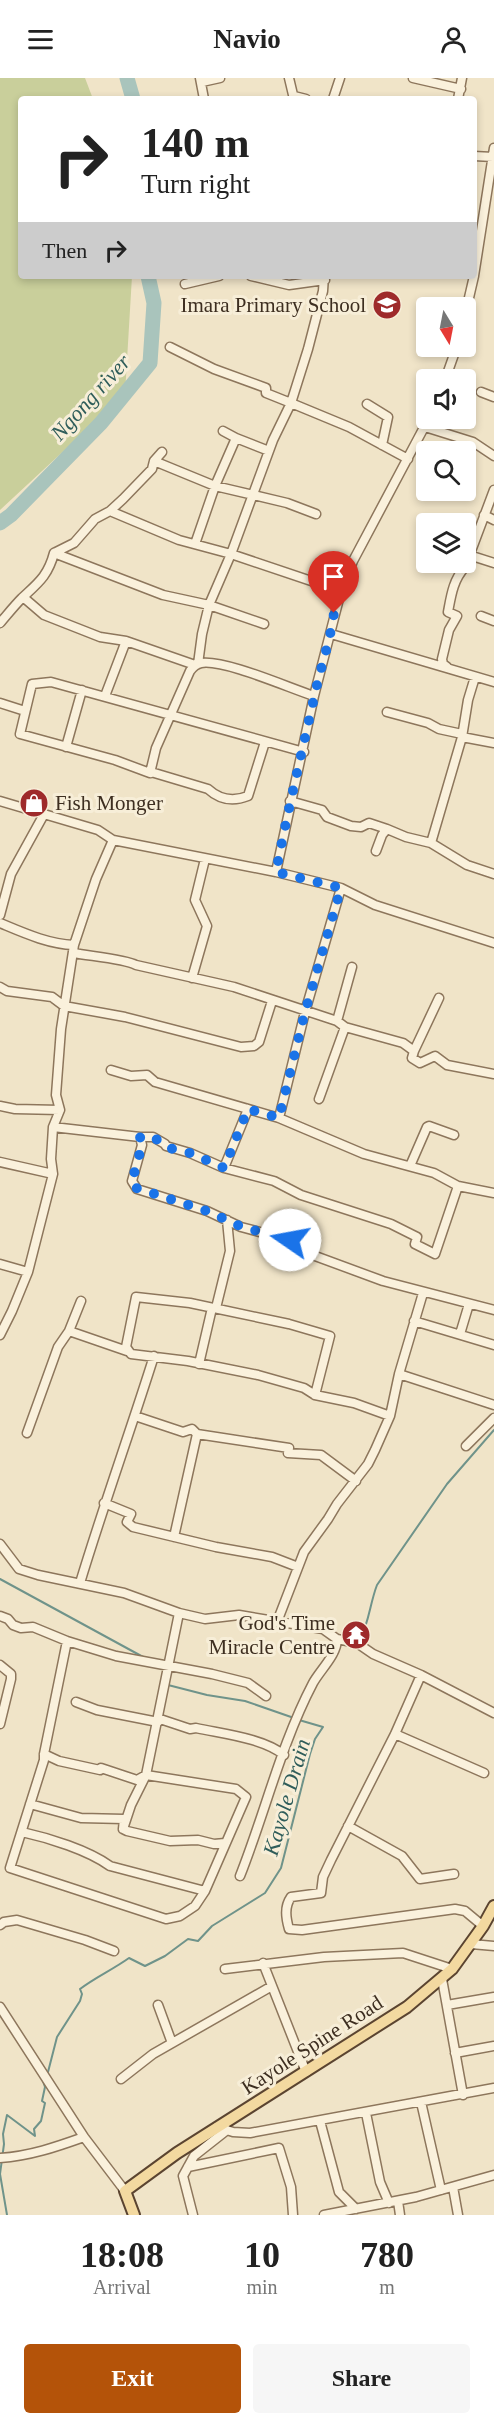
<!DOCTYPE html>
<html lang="en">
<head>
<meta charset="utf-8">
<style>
  :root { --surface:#fff; --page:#f6f6f6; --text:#222; --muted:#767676; --accent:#b45309 }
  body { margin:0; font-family:Georgia,serif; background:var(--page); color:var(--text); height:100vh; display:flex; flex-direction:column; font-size:22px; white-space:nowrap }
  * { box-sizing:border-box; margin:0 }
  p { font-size:20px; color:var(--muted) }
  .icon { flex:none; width:33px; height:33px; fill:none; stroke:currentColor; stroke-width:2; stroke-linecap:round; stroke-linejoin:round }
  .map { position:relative; height:2137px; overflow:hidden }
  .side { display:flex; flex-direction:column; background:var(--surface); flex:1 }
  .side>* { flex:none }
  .hud { position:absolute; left:18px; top:18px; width:459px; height:183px; border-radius:6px; box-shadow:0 3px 9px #0003; background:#fff; color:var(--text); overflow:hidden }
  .needle { width:39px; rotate:170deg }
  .fabs { position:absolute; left:416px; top:219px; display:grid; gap:12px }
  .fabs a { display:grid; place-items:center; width:60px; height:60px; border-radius:6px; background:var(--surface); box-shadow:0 3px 9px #0003; font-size:30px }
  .pin { position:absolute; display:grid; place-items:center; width:51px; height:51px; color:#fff; margin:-62px -26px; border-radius:50% 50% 50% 0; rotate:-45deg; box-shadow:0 0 6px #0007 }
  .pin .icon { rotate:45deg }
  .me { position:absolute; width:66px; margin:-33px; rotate:282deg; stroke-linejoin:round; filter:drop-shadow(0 0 4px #0008) }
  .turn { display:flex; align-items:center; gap:21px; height:126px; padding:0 24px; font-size:27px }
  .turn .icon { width:78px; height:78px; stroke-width:2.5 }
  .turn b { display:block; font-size:42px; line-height:51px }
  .then { display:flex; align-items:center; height:57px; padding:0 24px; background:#0003; gap:12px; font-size:22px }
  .eta { display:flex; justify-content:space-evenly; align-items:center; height:102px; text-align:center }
  .eta b { font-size:36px; font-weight:700; line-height:42px }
  .button { display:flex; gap:12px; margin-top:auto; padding:12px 24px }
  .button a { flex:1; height:69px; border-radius:6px; background:var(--accent); color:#fff; font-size:24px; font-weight:700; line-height:69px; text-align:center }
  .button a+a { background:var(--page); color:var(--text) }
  header { display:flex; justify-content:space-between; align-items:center; height:78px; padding:0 24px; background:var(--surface); font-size:27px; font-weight:700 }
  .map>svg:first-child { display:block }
  .green { fill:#c9cf9b }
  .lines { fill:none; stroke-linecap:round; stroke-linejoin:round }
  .stream { stroke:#6f938a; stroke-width:2 }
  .river { stroke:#a9c4bc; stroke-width:15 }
  .minor-casing { stroke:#8d765c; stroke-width:11 }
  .major-casing { stroke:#5b4430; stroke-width:14 }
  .minor { stroke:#faf1dc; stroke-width:8 }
  .major { stroke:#f3d9a0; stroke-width:10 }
  .route { stroke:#1a73e8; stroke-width:10; stroke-dasharray:0 18 }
  .labels { text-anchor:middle; stroke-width:6; stroke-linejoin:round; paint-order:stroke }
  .poi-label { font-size:21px; fill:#3d2e20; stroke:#f7eed8; text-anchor:end }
  .street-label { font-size:21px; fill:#3d2e20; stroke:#f7eed8 }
  .water-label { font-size:22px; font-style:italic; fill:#2f5d5a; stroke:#f7eed8 }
</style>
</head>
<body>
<header><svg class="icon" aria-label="menu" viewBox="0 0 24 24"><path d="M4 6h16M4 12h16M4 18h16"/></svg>Navio<svg class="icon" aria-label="person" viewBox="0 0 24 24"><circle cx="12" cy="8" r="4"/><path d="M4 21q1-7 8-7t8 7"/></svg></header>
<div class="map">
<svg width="494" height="2137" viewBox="0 0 494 2137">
  <rect width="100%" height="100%" fill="#f0e4c8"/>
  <!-- green -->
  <path class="green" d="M 0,0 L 85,0 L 93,21 L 21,21 L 21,198 L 132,198 L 125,316 L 0,432 Z"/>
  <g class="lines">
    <!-- stream -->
    <path class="stream" d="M 0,1501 L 145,1580
      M 360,1561 C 369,1545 370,1525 377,1507 L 447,1406 L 494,1352
      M 168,1607 L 207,1617 L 245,1623 L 294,1640
      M 48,1994 L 57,1959 L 80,1923 L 82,1916 L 80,1911 C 96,1899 112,1892 129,1880 L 145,1888 L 165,1878 L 188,1861 L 198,1863 L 212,1848 L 265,1815 L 281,1790 L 310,1676 L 315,1661 L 323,1649 L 299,1642
      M 7,2137 L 0,2096 L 4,2066 L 3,2056 L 7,2037 L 35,2058 L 34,2051 L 41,2043 L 45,2025 L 42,2023 L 45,2009 L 43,2003"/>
    <!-- river -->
    <path class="river" d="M 127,0 L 133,21
      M 0,445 L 11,437 L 101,345 L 150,285 L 154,225 L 148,198"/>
    <!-- minor casing -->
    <g class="minor-casing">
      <path id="minor" d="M 200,0 L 204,21
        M 289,0 L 294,21
        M 413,0 L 461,11
        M 202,4 L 220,0
        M 294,18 L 306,21
        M 333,21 L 340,0
        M 458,21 L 462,0
        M 474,78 L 493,79
        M 251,198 L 289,207 L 325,202
        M 324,198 L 323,213 L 308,271 L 291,325 L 349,349 L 408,381
        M 474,198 L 494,70
        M 185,206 L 219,198
        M 465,237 L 474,198
        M 170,269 L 214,291 L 266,310 L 266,315 L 291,325 L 273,362 L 231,476 L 209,527 L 202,556 L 198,586
        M 445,302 L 457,268
        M 481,314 L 494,319
        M 367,326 L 388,339 L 382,367
        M 425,349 L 473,364 L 494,378
        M 223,353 L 236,360
        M 154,383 L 215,408 L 287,425 L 316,436
        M 110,433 L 179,462 L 231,476 L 341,513
        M 484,437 L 494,442
        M 195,466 L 215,408 L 236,360 L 269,373
        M 54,475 L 163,517 L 209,527 L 264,546
        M 469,477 L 494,485
        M 23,519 L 44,537 L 100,559 L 126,563 L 105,618
        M 481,538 L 494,543
        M 0,545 C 7,537 14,528 22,520 C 38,505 48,498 54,475 L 74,465 L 95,441 L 110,433 L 123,421 L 152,391 L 154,383 L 162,374
        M 331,556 L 494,604
        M 126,563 L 195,587
        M 447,589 L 443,586 L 442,581 L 449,552 L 457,538 L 448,534 C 451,518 453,502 465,489 L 494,412
        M 0,625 L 25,633
        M 387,634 L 428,645 L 439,651 L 462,656
        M 462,659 L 494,665
        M 66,669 L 82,612
        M 304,674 L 51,604 L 32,606 L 20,656 L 115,682 L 150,695 L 156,670 L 190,593 C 193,589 196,586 201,585 C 224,581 289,610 314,618
        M 151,694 L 208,711 C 220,722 233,724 248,718 L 265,664
        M 0,723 L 98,752 L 113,762 L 276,794 L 341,810 L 375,827 L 494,865
        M 290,723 L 322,732 L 327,739 L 351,748 L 361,749 L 369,745 L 387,751
        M 431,765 L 467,787 L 494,796
        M 376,773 L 382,757 L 387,751 L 406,759 L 431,765 L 462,659 L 468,622 L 475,599
        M 276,794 L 314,618 L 341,513 L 353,483 L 429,340
        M 0,837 L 11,796 L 43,738
        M 0,845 C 24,855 48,866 74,867
        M 74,875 C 89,878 125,881 136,887 L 234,909 L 337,943 L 345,949 L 403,965 L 414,973 L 412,980 L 420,985 L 435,978 L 447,987 L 494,996
        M 192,900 L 207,848 L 195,822 L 205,781
        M 0,909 L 7,913 L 52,919 L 64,928 L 125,939 L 241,969 L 254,968 L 259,964 L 272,923
        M 337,943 L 352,889
        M 414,973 L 439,920
        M 111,992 L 131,998 L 147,997 L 155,1004 L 279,1040 L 364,1076 L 434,1095 L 458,1108 L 494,1115
        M 319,1021 L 345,949
        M 0,1028 L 15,1031 L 60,1032
        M 279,1040 L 305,934 L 341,810
        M 53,1049 L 140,1059 L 142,1067 L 132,1103 L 137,1111 L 207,1133 L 241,1149 L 290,1162 L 288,1168 L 383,1203 L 494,1232
        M 140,1059 L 153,1059 L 165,1066 L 166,1068 L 190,1075 L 224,1090 L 274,1103 L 301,1117 L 391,1146 L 417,1159 L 415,1166 L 435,1176 L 458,1108
        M 0,1084 L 53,1096
        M 410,1088 L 427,1049 L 429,1048 L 454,1057
        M 224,1090 L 248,1031
        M 0,1186 L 28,1194
        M 216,1230 L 230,1173 L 227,1142
        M 414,1243 L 494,1267
        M 69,1253 L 127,1273
        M 460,1256 L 469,1226
        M 0,1257 L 12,1233 L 28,1194 L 53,1096 L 51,1081 L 53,1049 L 60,1032 L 56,1017 L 61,951 L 74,867 L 96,801 L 113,762
        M 199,1286 L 212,1230
        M 399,1296 L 494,1327
        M 315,1317 L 330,1258 L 289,1246 L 190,1225 L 136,1219 L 126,1269 L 131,1276 L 188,1283 L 258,1297 L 304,1310 L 315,1317 L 354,1325 L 390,1338
        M 135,1338 L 183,1354 L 192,1351 L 197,1356 L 289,1370 L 288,1375 L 321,1377 L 356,1403
        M 27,1355 L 58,1269 L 69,1253 L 81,1223
        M 466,1368 L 494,1340
        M 104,1425 L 131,1436 L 127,1444 L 133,1449 L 216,1469 L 272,1479 L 298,1489
        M 174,1459 L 197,1356
        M 0,1466 L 19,1491 L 38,1497 L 124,1515 L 179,1535 L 205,1541 L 239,1537 L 323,1551 L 337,1561 L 357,1565 L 373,1576 L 421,1597 L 494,1635
        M 80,1505 C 103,1429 130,1354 154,1278
        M 0,1538 L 8,1541 L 13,1547 L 21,1550 L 33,1549 L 67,1563 L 116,1578 L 212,1596 L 248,1605 L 266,1618
        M 277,1544 L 304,1474 L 328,1441 L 337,1426 L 368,1386 L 375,1372 L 390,1338 L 399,1296 L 423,1215
        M 0,1587 L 11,1596 L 11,1601 L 0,1646
        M 421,1597 L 395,1656 L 331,1782 L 323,1799 L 321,1815 L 291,1819 C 284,1829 286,1840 289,1851 L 302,1852 L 455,1831 L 465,1833 L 483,1848
        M 76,1624 L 97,1632 L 158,1644 L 160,1641 L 190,1651 L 196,1650 C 223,1656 263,1660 284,1677
        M 395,1656 L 484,1695
        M 44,1676 L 59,1683 L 100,1692 L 101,1690 L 137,1702 L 146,1697 L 236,1711 L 246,1719 L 205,1813 L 195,1828 L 180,1838 L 166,1841 L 10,1790 L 44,1682 L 44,1676 L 67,1563
        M 30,1726 L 81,1740 L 124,1741 L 123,1751 L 127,1753 L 170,1763 L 198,1762 L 214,1766 L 225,1765
        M 348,1748 L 402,1778 L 420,1801 L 454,1796
        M 123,1751 L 131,1727 L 146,1697 L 179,1535
        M 22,1754 C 49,1760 88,1772 110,1788 L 205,1813
        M 240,1798 C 265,1735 281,1666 313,1605 C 320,1592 337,1577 337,1561
        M 0,1847 L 4,1844 L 17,1842 L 85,1862 L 114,1873
        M 471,1866 L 494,1868
        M 263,1885 L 306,1994
        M 225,1891 L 324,1879 L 403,1875 L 452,1891
        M 442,1901 L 463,2017
        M 158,1927 L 172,1965
        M 447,1927 L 494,1919
        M 0,1929 L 84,2059 L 125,2113
        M 455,1975 L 494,1968
        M 121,2001 L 153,1976 L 272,1908
        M 421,2024 L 441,2112
        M 366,2035 L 380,2104 L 389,2125
        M 320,2043 L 339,2114 L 356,2131
        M 217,2049 L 233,2054 L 250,2055 L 494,2010
        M 0,2080 C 30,2078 56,2069 84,2059
        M 188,2089 L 279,2070 L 291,2109 L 293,2137
        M 453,2109 L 458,2137
        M 398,2123 L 400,2137
        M 193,2137 L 183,2098 L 194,2078 L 227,2052
        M 324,2137 L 416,2119 L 494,2097"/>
    </g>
    <!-- major casing -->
    <g class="major-casing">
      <path id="major" d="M 134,2137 L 125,2113 L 177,2075 L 407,1929 L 452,1891 L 483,1848 L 494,1828"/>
    </g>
    <!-- minor -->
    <use href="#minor" class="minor"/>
    <!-- major -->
    <use href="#major" class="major"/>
  </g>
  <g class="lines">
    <!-- route -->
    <path class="route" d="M 290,1162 L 242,1149 L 207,1133 L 136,1110 L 132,1103 L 142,1067 L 140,1059 L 153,1059 L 169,1070 L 190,1075 L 224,1090 L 248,1031 L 279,1040 L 305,934 L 341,810 L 276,794 C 287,736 301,678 314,620 C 320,591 330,564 334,535"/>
  </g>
  <!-- icons -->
  <defs>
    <g id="school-disc" transform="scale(1.5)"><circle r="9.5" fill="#9e2a2b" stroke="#f7eed8"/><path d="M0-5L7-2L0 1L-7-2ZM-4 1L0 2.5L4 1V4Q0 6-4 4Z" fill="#fff"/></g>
    <g id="shop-disc" transform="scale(1.5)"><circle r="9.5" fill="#9e2a2b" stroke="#f7eed8"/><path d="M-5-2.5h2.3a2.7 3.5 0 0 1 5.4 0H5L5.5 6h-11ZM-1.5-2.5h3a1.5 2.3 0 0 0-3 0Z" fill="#fff"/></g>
    <g id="temple-disc" transform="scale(1.5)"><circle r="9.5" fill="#9e2a2b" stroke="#f7eed8"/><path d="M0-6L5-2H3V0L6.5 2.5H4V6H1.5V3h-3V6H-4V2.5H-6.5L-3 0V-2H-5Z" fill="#fff"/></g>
  </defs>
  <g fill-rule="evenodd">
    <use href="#school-disc" x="387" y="227"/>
    <use href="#shop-disc" x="34" y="725"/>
    <use href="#temple-disc" x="356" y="1557"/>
  </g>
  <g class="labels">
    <!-- poi labels -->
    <g class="poi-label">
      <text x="366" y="234">Imara Primary School</text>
      <text x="55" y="732" text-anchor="start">Fish Monger</text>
      <text x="335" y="1552">God's Time<tspan x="335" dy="24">Miracle Centre</tspan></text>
    </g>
    <!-- street labels -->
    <g class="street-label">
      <text transform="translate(312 1967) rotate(-33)" y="7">Kayole Spine Road</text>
    </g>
    <!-- water labels -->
    <g class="water-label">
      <text transform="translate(90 319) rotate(-48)" y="8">Ngong river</text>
      <text transform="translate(286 1719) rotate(-74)" y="8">Kayole Drain</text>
    </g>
  </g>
</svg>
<div class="fabs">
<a><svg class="needle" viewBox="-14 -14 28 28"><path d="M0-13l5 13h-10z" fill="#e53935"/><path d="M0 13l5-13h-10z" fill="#767676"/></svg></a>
<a><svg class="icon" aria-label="sound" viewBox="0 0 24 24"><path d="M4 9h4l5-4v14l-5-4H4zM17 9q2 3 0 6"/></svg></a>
<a><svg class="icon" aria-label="search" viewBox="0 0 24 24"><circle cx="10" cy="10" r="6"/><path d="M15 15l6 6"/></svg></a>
<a><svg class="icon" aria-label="layers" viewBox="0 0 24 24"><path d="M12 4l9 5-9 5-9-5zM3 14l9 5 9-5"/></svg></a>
</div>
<div class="pin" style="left:334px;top:535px;background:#d93025"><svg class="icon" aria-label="arrive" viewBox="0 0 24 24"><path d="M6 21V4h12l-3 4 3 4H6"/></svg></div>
<svg class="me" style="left:290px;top:1162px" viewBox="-20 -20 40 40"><circle r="19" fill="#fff"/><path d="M0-13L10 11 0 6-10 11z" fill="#1a73e8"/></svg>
<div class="hud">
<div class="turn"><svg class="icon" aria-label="right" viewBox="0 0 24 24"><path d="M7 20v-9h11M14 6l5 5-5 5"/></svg><div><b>140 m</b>Turn right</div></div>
<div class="then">Then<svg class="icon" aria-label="right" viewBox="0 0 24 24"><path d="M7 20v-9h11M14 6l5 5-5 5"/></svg></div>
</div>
</div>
<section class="side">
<div class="eta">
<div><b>18:08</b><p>Arrival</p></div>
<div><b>10</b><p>min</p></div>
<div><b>780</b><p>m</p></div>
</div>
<div class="button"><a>Exit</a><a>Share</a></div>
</section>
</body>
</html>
